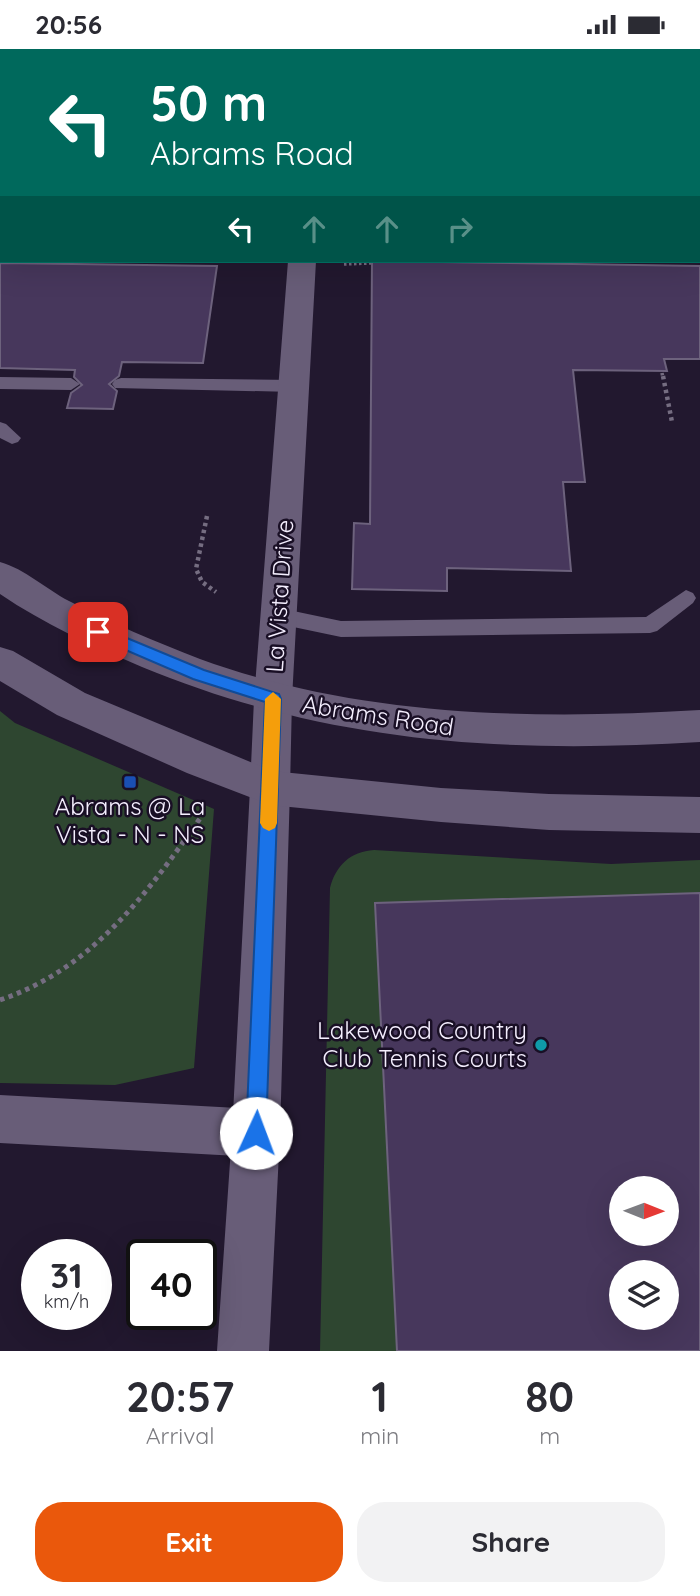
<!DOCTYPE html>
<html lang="en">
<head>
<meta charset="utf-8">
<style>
  :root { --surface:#fff; --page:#f2f2f3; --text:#2b2b33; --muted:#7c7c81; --accent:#ea580c }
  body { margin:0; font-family:Quicksand,sans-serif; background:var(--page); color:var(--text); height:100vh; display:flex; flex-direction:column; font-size:26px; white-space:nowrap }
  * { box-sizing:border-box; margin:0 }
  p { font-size:23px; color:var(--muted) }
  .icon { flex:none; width:38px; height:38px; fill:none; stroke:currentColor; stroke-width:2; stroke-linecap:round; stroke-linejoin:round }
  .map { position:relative; height:1302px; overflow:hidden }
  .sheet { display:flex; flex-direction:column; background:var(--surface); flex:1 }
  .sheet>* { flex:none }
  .guide { position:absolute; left:0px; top:0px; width:700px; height:214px; box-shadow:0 7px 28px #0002; background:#00695c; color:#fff; overflow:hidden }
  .needle { width:46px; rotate:91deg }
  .tools { position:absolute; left:609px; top:1127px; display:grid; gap:14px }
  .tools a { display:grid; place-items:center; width:70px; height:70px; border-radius:50%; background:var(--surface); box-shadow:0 7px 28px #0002; font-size:35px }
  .speed { position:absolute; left:21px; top:1190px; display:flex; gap:14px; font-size:35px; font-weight:700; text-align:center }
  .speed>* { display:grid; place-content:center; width:91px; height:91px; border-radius:50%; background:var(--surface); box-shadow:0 7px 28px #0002; line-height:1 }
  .speed small { font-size:18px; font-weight:400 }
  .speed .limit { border:4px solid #111; border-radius:10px; background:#fff; color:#111 }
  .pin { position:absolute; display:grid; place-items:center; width:60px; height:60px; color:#fff; margin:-30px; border-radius:14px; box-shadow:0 4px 10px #0006 }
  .me { position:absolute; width:77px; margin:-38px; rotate:2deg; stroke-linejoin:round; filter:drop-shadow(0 0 5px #0008) }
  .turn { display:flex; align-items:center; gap:24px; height:147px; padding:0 35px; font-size:32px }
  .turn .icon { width:91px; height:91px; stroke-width:2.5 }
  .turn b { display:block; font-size:49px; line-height:60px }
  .lanes { display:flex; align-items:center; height:66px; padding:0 35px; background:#0003; justify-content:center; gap:35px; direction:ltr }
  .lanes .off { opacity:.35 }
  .eta { display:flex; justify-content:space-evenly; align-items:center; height:119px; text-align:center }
  .eta b { font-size:42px; font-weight:800; line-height:49px }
  .action { display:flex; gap:14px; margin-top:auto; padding:14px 35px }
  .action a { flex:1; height:80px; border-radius:28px; background:var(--accent); color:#fff; font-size:28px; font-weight:800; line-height:80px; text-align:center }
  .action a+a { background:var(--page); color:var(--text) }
  .status { display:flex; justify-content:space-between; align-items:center; height:49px; padding:0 35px; background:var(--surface); direction:ltr }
  .status svg { height:19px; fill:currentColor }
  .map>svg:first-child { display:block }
  .green { fill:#2e4630; fill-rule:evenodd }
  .building { fill:#47375c; stroke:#6d627d; stroke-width:2; fill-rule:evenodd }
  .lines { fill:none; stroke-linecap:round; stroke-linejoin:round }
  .path-far2 { stroke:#756d81; stroke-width:3.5; stroke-dasharray:2.5 2.5; stroke-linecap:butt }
  .path-far1 { stroke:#756d81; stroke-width:4.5; stroke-dasharray:3.5 3.5; stroke-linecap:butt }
  .path { stroke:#756d81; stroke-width:5; stroke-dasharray:4.5 4.5; stroke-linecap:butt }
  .service { fill:#685d78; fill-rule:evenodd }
  .minor { fill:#685d78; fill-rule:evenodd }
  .tertiary { fill:#685d78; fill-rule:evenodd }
  .secondary { fill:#685d78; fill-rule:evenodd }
  .route { fill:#1a73e8; stroke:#114b97; stroke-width:2 }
  .slow { fill:#f59e0b }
  .transit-dot { fill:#1a4fb4; stroke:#190f25; stroke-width:2.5 }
  .culture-dot { fill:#0f9aa8; stroke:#190f25; stroke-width:2.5 }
  .labels { text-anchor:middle; stroke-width:5; stroke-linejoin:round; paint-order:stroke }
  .street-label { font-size:24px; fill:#f4eefe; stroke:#190f25 }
  .poi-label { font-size:24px; fill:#f4eefe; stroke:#190f25 }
</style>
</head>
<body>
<div class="status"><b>20:56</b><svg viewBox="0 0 49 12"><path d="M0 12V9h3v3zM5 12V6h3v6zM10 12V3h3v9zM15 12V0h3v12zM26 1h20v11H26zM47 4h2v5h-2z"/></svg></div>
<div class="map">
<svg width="700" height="1302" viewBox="0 0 700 1302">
  <rect width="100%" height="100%" fill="#22182f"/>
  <!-- green -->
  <path class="green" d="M 0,662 L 15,674 L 214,760 L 194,1019 L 115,1036 L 0,1034 Z
    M 374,801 L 611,815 L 700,811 L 700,1302 L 320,1302 L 330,839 C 336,816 350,803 374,801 ZM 621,1139 L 667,1139 L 667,1185 L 621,1185 ZM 621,1223 L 667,1223 L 667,1269 L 621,1269 Z"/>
  <!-- building -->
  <path class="building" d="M 372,212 L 700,217 L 700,310 L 664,310 L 667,322 L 573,321 L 585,433 L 563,433 L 571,522 L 447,519 L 447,542 L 352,540 L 354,474 L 370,475 Z
    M 0,214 L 217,217 L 203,314 L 122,313 L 119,327 L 109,335 L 117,342 L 113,360 L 67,359 L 71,344 L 82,336 L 74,328 L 75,321 L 0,319 Z
    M 700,844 L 700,1302 L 397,1302 L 375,854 ZM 621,1139 L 667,1139 L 667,1185 L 621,1185 ZM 621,1223 L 667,1223 L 667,1269 L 621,1269 Z"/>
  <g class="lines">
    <!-- path-far2 -->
    <path class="path-far2" d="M 202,212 L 225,212
      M 344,215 L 371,214
      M 662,324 L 663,329"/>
    <!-- path-far1 -->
    <path class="path-far1" d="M 663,327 L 672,373
      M 207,467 L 196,520 L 202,533 L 216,543"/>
    <!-- path -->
    <path class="path" d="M 0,951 C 92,920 147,845 201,768"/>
    <!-- service -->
    <path class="service" d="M 0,129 L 2,129 L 2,137 L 0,137 Z
      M 698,132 L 700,132 L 700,140 L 698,140 Z
      M 0,176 L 2,176 L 2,186 L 0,186 Z
      M 698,186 L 700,186 L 700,196 L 698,196 Z
      M 0,328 L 71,329 L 80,335 L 71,341 L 0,340 Z
      M 121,329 L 294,331 L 303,337 L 294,343 L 115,339 L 112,335 L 115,331 Z
      M 0,373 L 6,375 L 21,389 L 18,393 L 12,395 L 0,389 Z
      M 686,541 L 693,544 L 696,549 L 693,554 L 657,582 L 650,584 L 341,588 L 279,575 L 272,572 L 269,567 L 272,562 L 279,559 L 341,572 L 646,568 Z"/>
    <!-- minor -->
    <path class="minor" d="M 273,634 L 287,639 L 292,650 L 290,739 L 284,751 L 270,756 L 256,751 L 250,739 L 254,650 L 259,639 Z
      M 0,1046 L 256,1060 L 273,1067 L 280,1084 L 273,1101 L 256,1108 L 0,1094 Z"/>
    <!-- tertiary -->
    <path class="tertiary" d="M 303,0 L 327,0 L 327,2 L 303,2 Z
      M 288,212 L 316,212 L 292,650 L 287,661 L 273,666 L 259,661 L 254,650 Z
      M 270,722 L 284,727 L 290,739 L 280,1084 L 269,1302 L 217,1302 L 232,1084 L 250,739 L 256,727 Z"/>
    <!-- secondary -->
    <path class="secondary" d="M 666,0 L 693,0 L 694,2 L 667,2 Z
      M 0,513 C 25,520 46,540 69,552 C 111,574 156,593 200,610 C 360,668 532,671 700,661 L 700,693 C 503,705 326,694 142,618 C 93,597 44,575 0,545 Z
      M 0,598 L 13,602 L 85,644 L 272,722 L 441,739 L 549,745 L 700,748 L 700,784 L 549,781 L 441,773 L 270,756 L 187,724 L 57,666 L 0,632 Z"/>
  </g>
  <!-- route -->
  <path class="route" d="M 98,577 L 204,621 L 279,645 L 281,650 L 266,1084 L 263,1091 L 256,1094 L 249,1091 L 246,1084 L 265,653 L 193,630 L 93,587 L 90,583 L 93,578 Z"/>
  <!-- slow -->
  <path class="slow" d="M 273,643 L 281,650 L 277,774 L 275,779 L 269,782 L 263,779 L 260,774 L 265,650 Z"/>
  <!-- markers -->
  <rect class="transit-dot" x="123" y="726" width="14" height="14" rx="3.5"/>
  <circle class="culture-dot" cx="541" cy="996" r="7"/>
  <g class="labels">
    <!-- street labels -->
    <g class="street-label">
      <text transform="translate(280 547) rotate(-86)" y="8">La Vista Drive</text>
      <text transform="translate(378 667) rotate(9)" y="8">Abrams Road</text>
    </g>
    <!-- poi labels -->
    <g class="poi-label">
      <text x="130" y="766">Abrams @ La<tspan x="130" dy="28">Vista - N - NS</tspan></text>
      <text x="527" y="990" text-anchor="end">Lakewood Country<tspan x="527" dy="28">Club Tennis Courts</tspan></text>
    </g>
  </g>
</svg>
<div class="tools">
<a><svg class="needle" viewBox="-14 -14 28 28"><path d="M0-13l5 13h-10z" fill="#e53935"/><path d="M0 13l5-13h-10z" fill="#7c7c81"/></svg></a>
<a><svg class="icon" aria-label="layers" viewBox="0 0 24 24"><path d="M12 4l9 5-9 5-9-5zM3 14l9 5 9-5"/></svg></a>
</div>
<div class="speed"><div>31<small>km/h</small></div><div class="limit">40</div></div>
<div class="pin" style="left:98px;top:583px;background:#d93025"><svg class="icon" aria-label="arrive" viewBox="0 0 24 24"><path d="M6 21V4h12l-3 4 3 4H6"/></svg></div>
<svg class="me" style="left:256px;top:1084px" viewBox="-20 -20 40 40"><circle r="19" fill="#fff"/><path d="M0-13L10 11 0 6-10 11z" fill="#1a73e8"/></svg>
<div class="guide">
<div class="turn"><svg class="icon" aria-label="left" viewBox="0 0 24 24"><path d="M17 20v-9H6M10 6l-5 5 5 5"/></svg><div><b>50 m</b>Abrams Road</div></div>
<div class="lanes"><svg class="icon" aria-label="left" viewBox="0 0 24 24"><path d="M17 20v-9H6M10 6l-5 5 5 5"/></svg><svg class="icon off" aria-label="ahead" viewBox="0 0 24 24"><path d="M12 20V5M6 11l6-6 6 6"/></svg><svg class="icon off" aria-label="ahead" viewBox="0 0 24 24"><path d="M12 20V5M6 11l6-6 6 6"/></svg><svg class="icon off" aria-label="right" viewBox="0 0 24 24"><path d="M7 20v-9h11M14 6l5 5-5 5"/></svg></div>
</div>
</div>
<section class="sheet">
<div class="eta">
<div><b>20:57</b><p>Arrival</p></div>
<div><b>1</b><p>min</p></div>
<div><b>80</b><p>m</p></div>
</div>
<div class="action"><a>Exit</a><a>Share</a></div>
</section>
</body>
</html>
